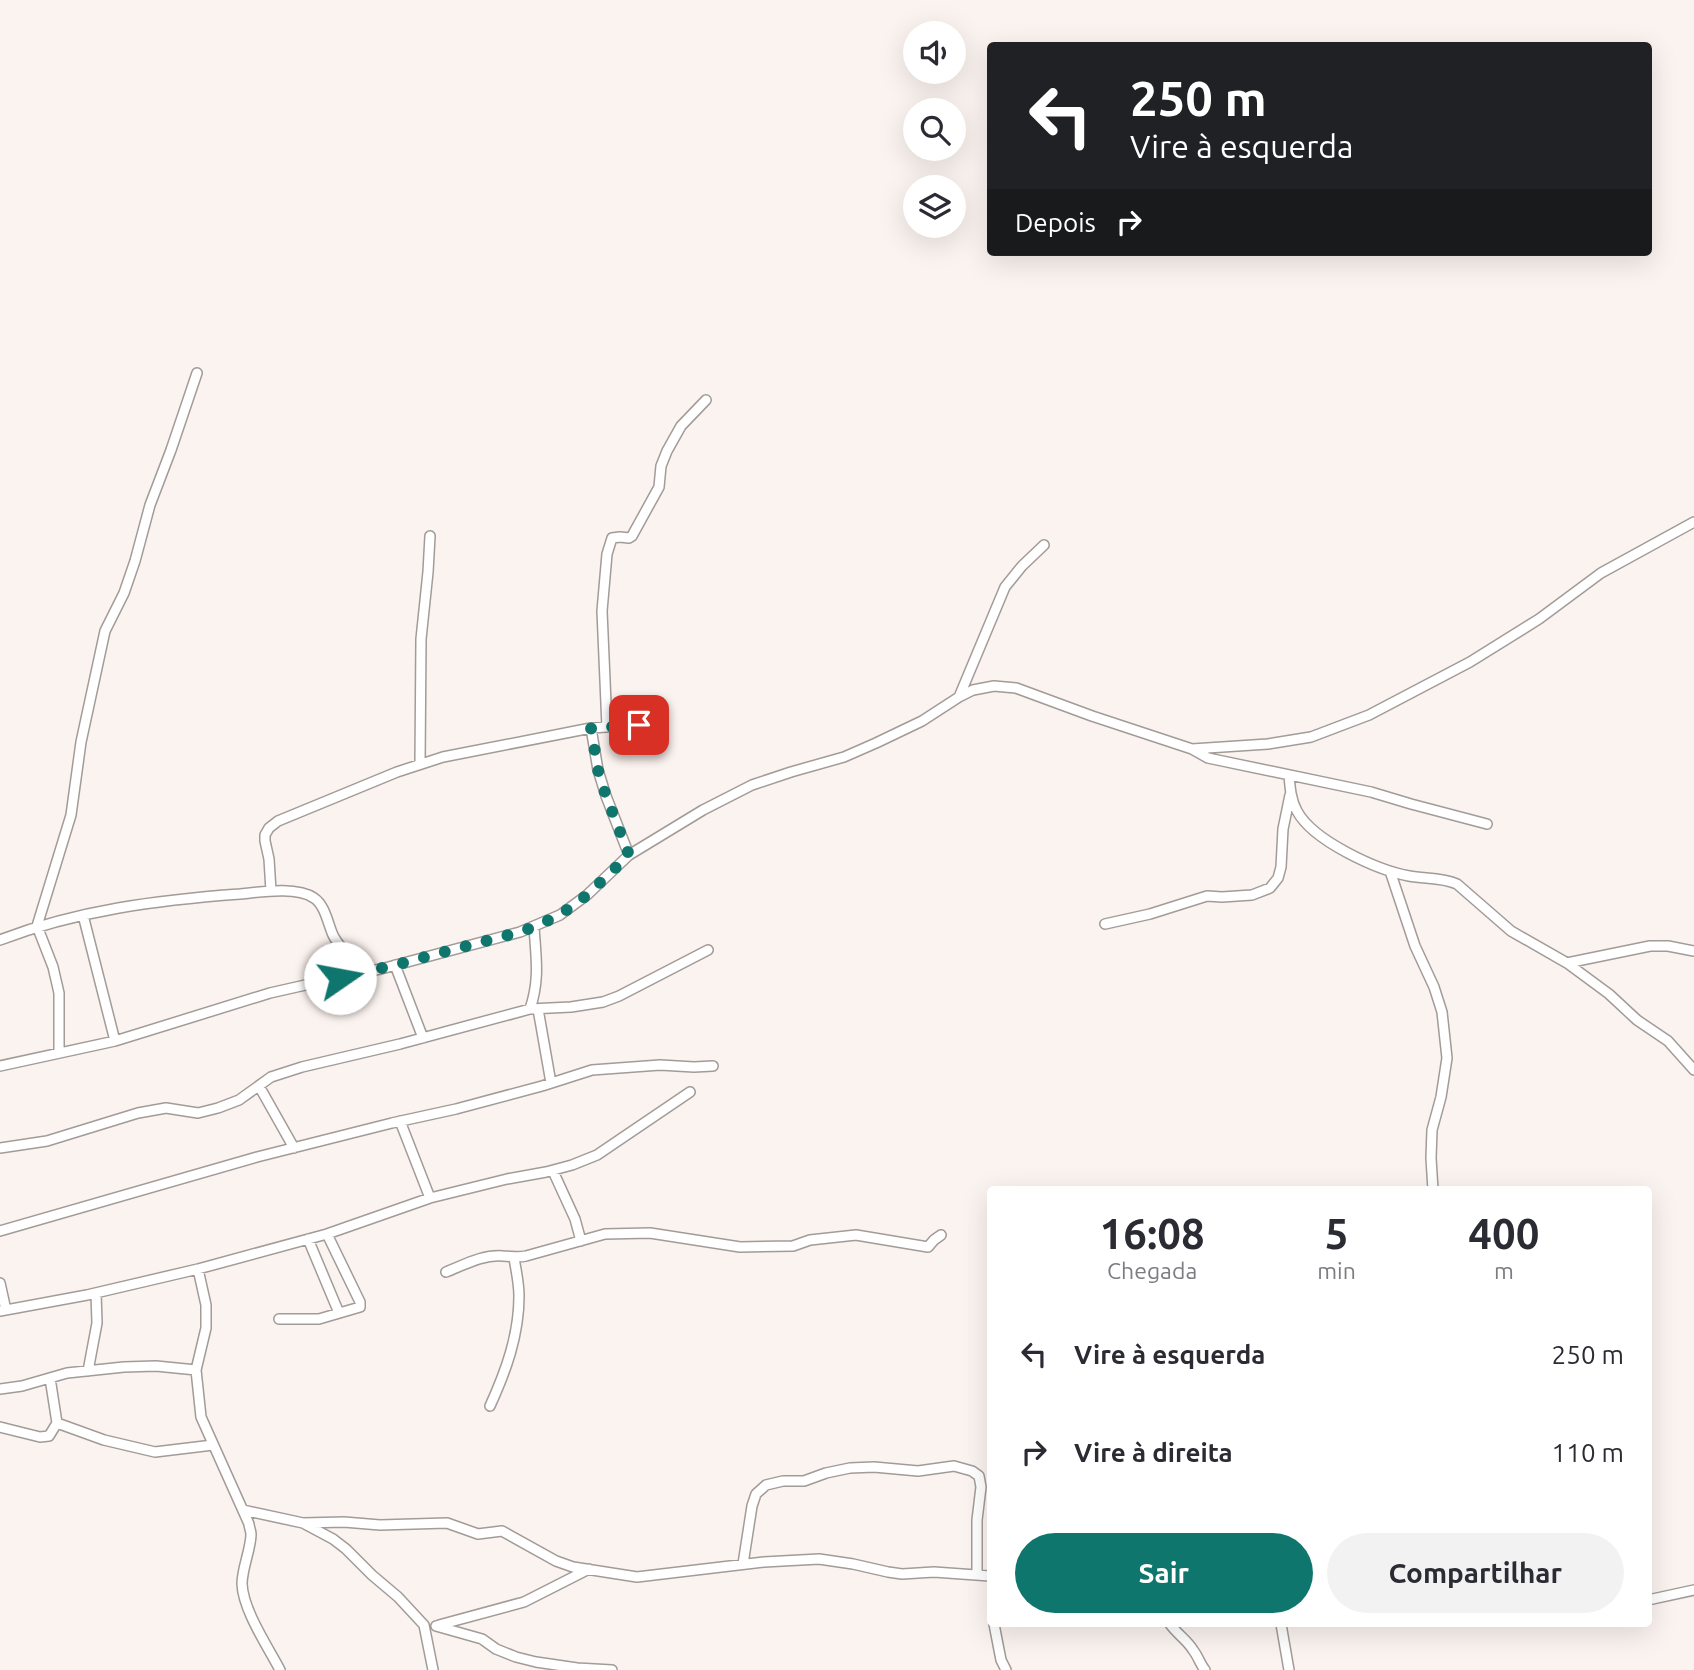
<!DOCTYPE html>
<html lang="pt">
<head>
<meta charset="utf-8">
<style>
  :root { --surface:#fff; --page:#f2f2f3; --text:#2b2b33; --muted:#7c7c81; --accent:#0f766e }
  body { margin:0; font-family:Ubuntu,sans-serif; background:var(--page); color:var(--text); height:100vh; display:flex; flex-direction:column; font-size:26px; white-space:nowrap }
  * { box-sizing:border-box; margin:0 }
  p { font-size:23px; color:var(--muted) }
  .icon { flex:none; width:38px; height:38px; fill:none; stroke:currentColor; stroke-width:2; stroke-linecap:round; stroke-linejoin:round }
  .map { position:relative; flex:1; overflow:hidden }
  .sheet { position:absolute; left:987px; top:1186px; width:665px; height:441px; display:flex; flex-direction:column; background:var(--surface); border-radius:7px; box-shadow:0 7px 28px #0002 }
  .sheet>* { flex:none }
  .guide { position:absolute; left:987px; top:42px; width:665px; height:214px; border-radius:7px; box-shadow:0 7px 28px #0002; background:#202124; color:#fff; overflow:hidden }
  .controls { position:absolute; left:903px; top:21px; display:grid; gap:14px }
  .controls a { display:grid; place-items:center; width:63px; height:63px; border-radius:50%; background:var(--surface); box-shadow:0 7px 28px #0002; font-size:35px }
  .pin { position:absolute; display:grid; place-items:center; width:60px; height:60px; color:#fff; margin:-30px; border-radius:14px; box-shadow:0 4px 10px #0006 }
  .me { position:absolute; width:77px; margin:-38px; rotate:78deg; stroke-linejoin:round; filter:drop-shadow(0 0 5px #0008) }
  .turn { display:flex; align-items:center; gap:24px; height:147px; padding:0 28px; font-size:32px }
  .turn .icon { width:91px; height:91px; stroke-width:2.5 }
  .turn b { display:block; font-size:49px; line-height:60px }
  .then { display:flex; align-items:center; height:66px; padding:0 28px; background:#0003; gap:14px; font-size:26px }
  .eta { display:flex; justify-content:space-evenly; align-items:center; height:119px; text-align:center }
  .eta b { font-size:42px; font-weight:700; line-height:49px }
  .cta { display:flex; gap:14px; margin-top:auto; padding:14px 28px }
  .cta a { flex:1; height:80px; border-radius:42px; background:var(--accent); color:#fff; font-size:28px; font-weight:700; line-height:80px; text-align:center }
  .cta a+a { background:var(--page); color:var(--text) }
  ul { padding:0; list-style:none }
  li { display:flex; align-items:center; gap:21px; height:98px; padding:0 28px }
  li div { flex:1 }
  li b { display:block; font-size:26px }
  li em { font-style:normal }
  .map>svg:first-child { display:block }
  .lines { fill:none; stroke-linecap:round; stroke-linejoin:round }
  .minor-casing { stroke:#a29b98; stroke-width:12 }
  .minor { stroke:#fff; stroke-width:9 }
  .route { stroke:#0f766e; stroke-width:12; stroke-dasharray:0 21.6 }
</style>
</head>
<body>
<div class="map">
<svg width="1694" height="1670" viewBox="0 0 1694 1670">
  <rect width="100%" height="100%" fill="#fbf3ef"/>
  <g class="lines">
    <!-- minor casing -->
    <g class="minor-casing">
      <path id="minor" d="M 959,697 L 1005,587 L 1022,566 L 1044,545
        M 607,727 L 602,611 L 607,554 L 612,538 L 620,537 L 629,538 L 632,536 L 659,487 L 661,466 L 667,451 L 681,426 L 706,400
        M 591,728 L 598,770 L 606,796 L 629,855
        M 1192,749 L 1268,744 L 1311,737 L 1369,715 L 1470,662 L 1539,619 L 1601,573 L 1694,522
        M 420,764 L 421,639 L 428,572 L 430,536
        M 1289,775 C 1290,788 1291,800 1297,811 C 1313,841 1377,870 1409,876 C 1425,879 1442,877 1457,884 L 1511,931 L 1567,963 L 1609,994 L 1637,1020 L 1668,1041 L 1694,1070
        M 1390,871 L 1415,946 L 1434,987 L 1442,1012 L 1447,1058 L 1441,1097 L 1432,1130 L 1431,1158 L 1433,1190
        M 271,891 L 269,859 L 265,841 L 265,835 L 269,828 L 278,821 L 397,772 L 443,757 L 591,728 L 638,725
        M 83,915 L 115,1041
        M 1105,924 L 1150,914 L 1207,896 L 1222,897 L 1252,895 L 1270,888 L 1278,878 L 1281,867 L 1283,829 L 1290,795
        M 0,940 C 78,910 158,900 240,894 C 260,892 297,886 314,898 C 325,905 328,924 333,935 C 338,946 355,963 363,972 L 381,969 L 520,932 L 560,915 L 587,895 L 629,855 L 703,810 L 752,785 L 791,772 L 844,757 L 876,743 L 922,721 L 959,697 L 973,690 L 994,686 L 1016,688 L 1092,716 L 1192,749 L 1208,758 L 1371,792 L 1411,804 L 1487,824
        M 1567,963 L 1650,946 L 1668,946 L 1694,951
        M 395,965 L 423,1038
        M 530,1009 C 540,979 536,958 534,927
        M 538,1009 L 551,1083
        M 59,1053 L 59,993 L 53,967 L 37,926 L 71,815 L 81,742 L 105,631 L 124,593 L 135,561 L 150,505 L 171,450 L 197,373
        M 0,1066 L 115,1041 L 270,993 L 363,972
        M 259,1086 L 294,1148
        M 400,1121 L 430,1198
        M 0,1148 L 47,1141 L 138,1113 L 166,1108 L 198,1113 L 218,1108 L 239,1100 L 271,1077 L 302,1067 L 400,1044 L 530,1009 L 571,1007 L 603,1002 L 619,996 L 708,950
        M 553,1171 L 575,1219 L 581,1241
        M 0,1231 L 257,1157 L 392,1123 L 456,1109 L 542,1086 L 592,1070 L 660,1065 L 694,1067 L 713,1066
        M 308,1239 L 339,1313
        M 198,1269 L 206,1305 L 206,1328 L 196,1370 L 201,1417 L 249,1524 C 249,1527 251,1531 251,1534 C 251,1549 242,1568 242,1584 C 243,1610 268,1647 280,1670
        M 446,1272 C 464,1265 483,1254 503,1256 C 512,1256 517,1258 526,1256 L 605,1234 L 650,1233 L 740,1247 L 793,1246 L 810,1240 L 856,1235 L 928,1247 L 934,1240 L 941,1235
        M 0,1283 L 6,1310
        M 0,1311 L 87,1295 L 198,1269 L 327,1234 L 430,1198 L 507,1179 L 546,1172 L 572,1165 L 597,1155 L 690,1092
        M 279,1319 L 319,1319 L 360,1307 L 360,1302 L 327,1234
        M 88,1371 L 97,1323 L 96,1293
        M 0,1389 L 22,1386 L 67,1373 L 124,1367 L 156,1366 L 196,1370
        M 490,1406 C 506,1371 519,1335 519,1296 C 519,1283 516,1270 514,1258
        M 57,1423 L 104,1440 L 155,1452 L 213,1445
        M 0,1427 L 40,1437 L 49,1436 L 57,1423 L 50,1378
        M 243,1510 L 303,1523 L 333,1539 L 346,1549 L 372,1575 L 398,1597 L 424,1625 L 433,1670
        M 303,1523 L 344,1522 L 380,1525 L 447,1523 L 478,1534 L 502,1531 L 556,1561 L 573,1567 L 637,1577 L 764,1562 L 819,1559 L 853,1564 L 888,1572 L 902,1574 L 934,1572 L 990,1576
        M 743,1564 L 752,1506 L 756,1494 L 766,1485 L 783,1481 L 804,1481 L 826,1473 L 850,1468 L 874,1467 L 918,1471 L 954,1466 L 972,1471 L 979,1476 L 981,1487 L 977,1520 L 977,1574
        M 1648,1600 L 1694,1590
        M 994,1624 L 1001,1660 L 1006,1670
        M 1170,1624 C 1177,1634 1188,1641 1193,1650 C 1198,1656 1200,1664 1205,1670
        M 1281,1624 L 1289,1670
        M 439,1625 L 524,1602 L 589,1569
        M 436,1626 L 482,1639 L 496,1649 L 516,1657 L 536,1662 L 577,1668 L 612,1670"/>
    </g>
    <!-- minor -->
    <use href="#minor" class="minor"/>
  </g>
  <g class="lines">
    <!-- route -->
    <path class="route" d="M 340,978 L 395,965 L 520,932 L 534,927 L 560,915 L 587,895 L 629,855 L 606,796 L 598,770 L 591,728 L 639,725"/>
  </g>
</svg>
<div class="controls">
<a><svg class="icon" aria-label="sound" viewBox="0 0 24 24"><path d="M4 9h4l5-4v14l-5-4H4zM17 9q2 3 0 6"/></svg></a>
<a><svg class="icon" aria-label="search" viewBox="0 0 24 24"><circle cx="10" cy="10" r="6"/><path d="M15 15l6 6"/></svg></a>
<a><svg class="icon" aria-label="layers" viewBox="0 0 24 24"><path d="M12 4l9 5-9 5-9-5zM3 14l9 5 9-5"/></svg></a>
</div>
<div class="pin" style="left:639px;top:725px;background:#d93025"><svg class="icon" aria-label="arrive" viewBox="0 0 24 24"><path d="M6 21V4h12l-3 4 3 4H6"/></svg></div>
<svg class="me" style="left:340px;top:978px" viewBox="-20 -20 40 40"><circle r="19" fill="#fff"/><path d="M0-13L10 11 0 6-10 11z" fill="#0f766e"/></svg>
<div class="guide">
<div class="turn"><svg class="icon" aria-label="left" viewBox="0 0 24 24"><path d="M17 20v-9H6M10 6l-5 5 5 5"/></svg><div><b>250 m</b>Vire à esquerda</div></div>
<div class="then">Depois<svg class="icon" aria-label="right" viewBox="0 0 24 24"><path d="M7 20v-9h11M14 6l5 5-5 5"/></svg></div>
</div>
<section class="sheet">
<div class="eta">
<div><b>16:08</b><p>Chegada</p></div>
<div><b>5</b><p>min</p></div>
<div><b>400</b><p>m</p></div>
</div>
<ul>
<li><svg class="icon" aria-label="left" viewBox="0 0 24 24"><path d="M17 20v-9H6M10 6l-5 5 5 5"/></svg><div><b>Vire à esquerda</b></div><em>250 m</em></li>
<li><svg class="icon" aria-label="right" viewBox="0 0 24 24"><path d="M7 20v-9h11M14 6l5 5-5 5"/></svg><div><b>Vire à direita</b></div><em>110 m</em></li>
</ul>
<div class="cta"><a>Sair</a><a>Compartilhar</a></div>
</section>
</div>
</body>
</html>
